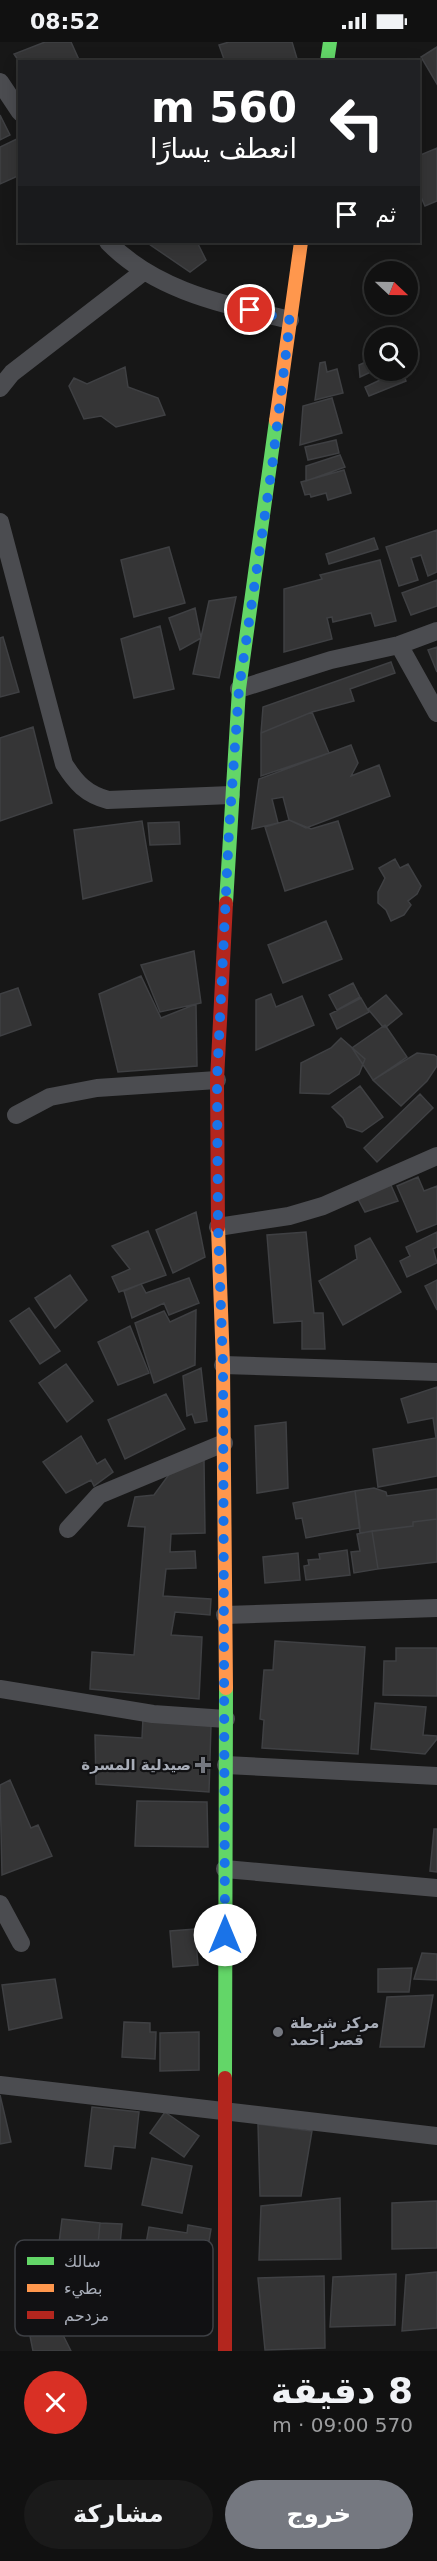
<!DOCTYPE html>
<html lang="ar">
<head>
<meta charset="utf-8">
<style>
  :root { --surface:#111; --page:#1a1a1a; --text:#f1f3f6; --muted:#9c9d9f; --line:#303131; --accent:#757880 }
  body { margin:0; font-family:"DejaVu Sans","Noto Naskh Arabic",sans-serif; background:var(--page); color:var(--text); direction:rtl; height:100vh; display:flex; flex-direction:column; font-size:22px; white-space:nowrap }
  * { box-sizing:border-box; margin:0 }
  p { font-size:20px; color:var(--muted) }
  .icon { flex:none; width:33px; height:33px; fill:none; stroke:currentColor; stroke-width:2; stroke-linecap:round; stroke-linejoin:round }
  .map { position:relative; height:2309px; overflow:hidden; direction:ltr }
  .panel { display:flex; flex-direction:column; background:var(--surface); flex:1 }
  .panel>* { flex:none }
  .hud { position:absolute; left:18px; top:18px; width:402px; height:183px; border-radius:0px; box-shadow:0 3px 15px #0003,0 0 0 2px var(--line); direction:rtl; background:#202124; color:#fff; overflow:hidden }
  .needle { width:39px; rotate:112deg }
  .controls { position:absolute; left:364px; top:219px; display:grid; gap:12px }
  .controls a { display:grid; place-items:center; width:54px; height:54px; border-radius:50%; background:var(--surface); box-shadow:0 3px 15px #0003,0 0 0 2px var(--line); font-size:30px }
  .pin { position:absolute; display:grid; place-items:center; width:51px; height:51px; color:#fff; margin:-26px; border:3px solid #fff; border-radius:50%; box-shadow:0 2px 6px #0007 }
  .me { position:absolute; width:66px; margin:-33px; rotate:0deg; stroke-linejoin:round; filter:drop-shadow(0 0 4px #0008) }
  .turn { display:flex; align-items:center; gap:21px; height:126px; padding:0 24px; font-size:27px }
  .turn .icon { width:78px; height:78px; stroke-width:2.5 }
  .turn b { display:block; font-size:42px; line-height:51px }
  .then { display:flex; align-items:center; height:57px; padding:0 24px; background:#0003; gap:12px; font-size:22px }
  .round { display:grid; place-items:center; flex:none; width:63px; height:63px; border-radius:32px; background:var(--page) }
  .overview { display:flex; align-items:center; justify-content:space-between; height:102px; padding:0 24px }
  h1 { font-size:36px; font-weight:700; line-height:45px }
  .cta { display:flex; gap:12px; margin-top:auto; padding:12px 24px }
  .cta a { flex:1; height:69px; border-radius:36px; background:var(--accent); color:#fff; font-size:24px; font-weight:700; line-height:69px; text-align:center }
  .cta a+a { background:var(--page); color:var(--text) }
  .status { display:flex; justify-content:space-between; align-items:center; height:42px; padding:0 30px; background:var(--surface); direction:ltr }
  .status svg { height:16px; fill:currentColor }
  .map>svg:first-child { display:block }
  .building { fill:#353536; stroke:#3f4043; stroke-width:1.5 }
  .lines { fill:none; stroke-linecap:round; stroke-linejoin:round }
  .street { stroke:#4b4c50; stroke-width:18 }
  .fast { stroke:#63d668; stroke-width:14 }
  .slow { stroke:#ff974d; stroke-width:14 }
  .jam { stroke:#b3261e; stroke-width:14 }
  .route { stroke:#1a73e8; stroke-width:10; stroke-dasharray:0 18 }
  .poi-dot { fill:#757880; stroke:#111113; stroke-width:2 }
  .labels { text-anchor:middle; stroke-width:4.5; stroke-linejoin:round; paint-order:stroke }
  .poi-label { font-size:15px; font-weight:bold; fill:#a8adb8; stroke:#111113; text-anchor:end }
  .key { fill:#111113; stroke:#3e4045; stroke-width:1.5 }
  .key-label { font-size:16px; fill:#a8adb8 }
</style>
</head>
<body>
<div class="status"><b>08:52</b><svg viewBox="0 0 49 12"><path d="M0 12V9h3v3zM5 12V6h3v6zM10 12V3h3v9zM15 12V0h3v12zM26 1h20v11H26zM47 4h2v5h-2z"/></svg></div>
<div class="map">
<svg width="437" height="2309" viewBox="0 0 437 2309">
  <rect width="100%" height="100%" fill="#171717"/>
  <!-- building -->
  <path class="building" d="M 45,0 L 71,0 L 80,20 L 20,21 L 14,12 Z
    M 229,0 L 292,0 L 298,20 L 225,20 L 219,3 Z
    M 437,5 L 437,42 L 421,15 Z
    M 0,73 L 10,93 L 0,98 Z
    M 19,96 L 20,133 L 0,142 L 0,105 Z
    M 437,106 L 437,159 L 425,164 L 418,148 L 418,114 Z
    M 146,200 L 197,200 L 206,218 L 190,230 Z
    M 375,316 L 375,328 L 360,335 L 359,323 Z
    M 325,320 L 327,330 L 337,327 L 343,351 L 315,358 L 320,321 Z
    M 125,325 L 128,345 L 158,356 L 165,373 L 116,385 L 101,374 L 84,377 L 69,344 L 74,336 L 87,342 Z
    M 376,328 L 402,328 L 406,339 L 369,354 L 365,345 L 380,338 Z
    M 332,356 L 342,391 L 300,403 L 303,364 Z
    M 336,398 L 339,411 L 308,418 L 305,405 Z
    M 340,413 L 345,425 L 306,439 L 306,424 Z
    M 344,428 L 351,451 L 328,458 L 326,451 L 311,455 L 310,452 L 305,453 L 301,440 Z
    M 437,488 L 437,530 L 428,534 L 421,513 L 411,516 L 418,538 L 399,544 L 386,505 Z
    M 374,496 L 378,507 L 329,522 L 326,512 Z
    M 169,505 L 185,561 L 134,575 L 121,518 Z
    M 380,518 L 396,579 L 375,584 L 371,571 L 333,580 L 332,575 L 327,576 L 332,597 L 284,610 L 284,547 L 322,537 L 320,533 Z
    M 437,538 L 437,564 L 411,573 L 402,551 Z
    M 236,555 L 219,636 L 193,632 L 209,559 Z
    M 195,566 L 201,596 L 180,608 L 169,576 Z
    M 160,584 L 174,647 L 134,656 L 121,597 Z
    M 3,595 L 19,650 L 0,655 L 0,596 Z
    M 437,605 L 437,630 L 428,608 Z
    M 391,620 L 395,631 L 350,647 L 354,659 L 312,670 L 261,691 L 263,665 Z
    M 312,670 L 329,711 L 261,734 L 261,691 Z
    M 33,685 L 52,761 L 0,779 L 0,696 Z
    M 351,703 L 358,721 L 351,734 L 379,723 L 390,754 L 306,786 L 289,778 L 283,755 L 272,757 L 278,781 L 252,787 L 259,737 Z
    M 289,778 L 311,787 L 338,779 L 353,827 L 285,849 L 265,785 Z
    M 142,779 L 152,839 L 83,857 L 74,788 Z
    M 179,780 L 180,802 L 150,803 L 148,781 Z
    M 395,817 L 400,826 L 408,822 L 421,844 L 417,852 L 408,859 L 411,863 L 404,873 L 391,879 L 386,868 L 378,861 L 378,850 L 385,836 L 379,826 Z
    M 326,879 L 342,917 L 283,941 L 268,903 Z
    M 194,909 L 201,961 L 160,970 L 141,923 Z
    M 141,934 L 161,976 L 196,962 L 197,1024 L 118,1030 L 99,952 Z
    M 353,941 L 360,955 L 337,968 L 329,953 Z
    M 18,946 L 31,983 L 0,994 L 0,952 Z
    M 271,952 L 276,965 L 302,954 L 314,983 L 256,1008 L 256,958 Z
    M 386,953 L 402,972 L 386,985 L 383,985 L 368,967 Z
    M 361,956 L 369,970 L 337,987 L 330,972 Z
    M 385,983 L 407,1015 L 373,1038 L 352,1006 Z
    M 341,996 L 365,1017 L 359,1032 L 329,1052 L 300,1051 L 301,1021 L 331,1006 Z
    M 417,1011 L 434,1013 L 437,1015 L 437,1024 L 427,1039 L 401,1064 L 373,1038 Z
    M 360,1044 L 383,1075 L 362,1090 L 347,1085 L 343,1076 L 332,1065 Z
    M 420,1052 L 433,1066 L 377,1120 L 364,1106 Z
    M 418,1135 L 424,1149 L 437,1144 L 437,1182 L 417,1190 L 397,1144 Z
    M 390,1141 L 398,1159 L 365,1170 L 357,1155 Z
    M 196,1170 L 205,1215 L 173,1231 L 156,1188 Z
    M 148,1189 L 166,1233 L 119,1250 L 112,1235 L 130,1227 L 112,1204 Z
    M 306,1190 L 314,1271 L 323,1271 L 325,1307 L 302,1307 L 302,1279 L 274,1281 L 267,1193 Z
    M 437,1190 L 437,1205 L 433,1207 L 437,1221 L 407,1235 L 400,1219 L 410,1214 L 406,1205 Z
    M 370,1196 L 401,1250 L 343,1283 L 319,1239 L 357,1217 L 355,1204 Z
    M 70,1233 L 87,1258 L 55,1286 L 35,1256 Z
    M 189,1236 L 199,1261 L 169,1273 L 164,1261 L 132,1276 L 124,1249 L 141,1242 L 146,1251 Z
    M 437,1238 L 437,1268 L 425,1244 Z
    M 29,1266 L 60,1309 L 40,1322 L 10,1279 Z
    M 196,1268 L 195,1323 L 154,1341 L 135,1281 L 164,1269 L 170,1280 Z
    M 130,1284 L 149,1331 L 118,1343 L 98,1300 Z
    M 66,1322 L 93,1359 L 67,1380 L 39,1341 Z
    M 201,1326 L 207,1379 L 195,1381 L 192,1372 L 187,1374 L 183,1334 Z
    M 437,1345 L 437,1434 L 378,1445 L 373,1407 L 436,1396 L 433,1376 L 408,1381 L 401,1357 Z
    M 166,1352 L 185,1387 L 125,1417 L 108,1378 Z
    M 286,1380 L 288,1446 L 257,1451 L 255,1384 Z
    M 81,1394 L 97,1422 L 105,1417 L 113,1430 L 94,1444 L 91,1438 L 66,1451 L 43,1420 Z
    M 204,1418 L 205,1491 L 171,1492 L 170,1510 L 195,1509 L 196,1526 L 166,1527 L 163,1554 L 211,1557 L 210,1573 L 175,1570 L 171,1593 L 202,1595 L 199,1657 L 90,1647 L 92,1610 L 134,1613 L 145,1485 L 128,1484 L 135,1455 L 154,1453 L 170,1431 Z
    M 374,1446 L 386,1450 L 387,1454 L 437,1447 L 437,1477 L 413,1480 L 413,1484 L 360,1491 L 355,1449 Z
    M 355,1449 L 360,1486 L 306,1496 L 302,1476 L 296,1477 L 293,1461 Z
    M 437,1477 L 437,1520 L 378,1527 L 372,1489 L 413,1484 L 413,1480 Z
    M 372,1489 L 378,1527 L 354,1531 L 351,1510 L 360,1509 L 357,1492 Z
    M 347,1508 L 350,1533 L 306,1538 L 304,1524 L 309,1523 L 308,1518 L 320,1517 L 319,1512 Z
    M 298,1511 L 300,1538 L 265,1541 L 263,1515 Z
    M 275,1599 L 365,1605 L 358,1712 L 262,1706 L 264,1678 L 260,1677 L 264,1628 L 273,1628 Z
    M 396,1606 L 437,1606 L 437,1654 L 383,1653 L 384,1619 L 396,1619 Z
    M 375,1661 L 426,1665 L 423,1693 L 437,1694 L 437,1697 L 425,1712 L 371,1707 Z
    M 143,1676 L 211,1683 L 209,1750 L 96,1742 L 95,1693 L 142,1696 Z
    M 10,1738 L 31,1786 L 38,1783 L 52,1814 L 2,1833 L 0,1743 Z
    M 137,1759 L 207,1760 L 208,1805 L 135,1804 Z
    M 434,1787 L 437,1787 L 437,1830 L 430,1829 Z
    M 195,1887 L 198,1923 L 173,1925 L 170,1889 Z
    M 422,1911 L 437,1912 L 437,1938 L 414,1937 Z
    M 412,1926 L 409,1950 L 378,1950 L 378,1927 Z
    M 55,1937 L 62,1976 L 9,1988 L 2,1943 Z
    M 433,1953 L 424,2005 L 380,2005 L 387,1955 Z
    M 124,1980 L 150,1981 L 150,1990 L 156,1990 L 155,2017 L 122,2015 Z
    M 199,1990 L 199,2028 L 160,2029 L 160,1991 Z
    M 0,2053 L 11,2100 L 0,2102 Z
    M 92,2065 L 139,2070 L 135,2106 L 114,2104 L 111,2127 L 85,2124 Z
    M 165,2070 L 199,2094 L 184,2115 L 150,2091 Z
    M 258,2082 L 312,2089 L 301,2154 L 260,2154 Z
    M 152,2116 L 192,2124 L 182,2171 L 142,2163 Z
    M 340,2156 L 341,2217 L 259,2218 L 261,2164 Z
    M 437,2159 L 437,2206 L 392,2207 L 392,2161 Z
    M 62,2177 L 100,2181 L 98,2202 L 93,2201 L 91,2220 L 57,2217 Z
    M 100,2181 L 122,2182 L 118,2223 L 91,2220 L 93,2201 L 98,2202 Z
    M 188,2183 L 211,2187 L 205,2223 L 144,2213 L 149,2185 L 187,2191 Z
    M 437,2230 L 437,2286 L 402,2289 L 406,2233 Z
    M 396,2232 L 395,2283 L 330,2285 L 333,2235 Z
    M 324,2234 L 325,2306 L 265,2308 L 258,2236 Z
    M 61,2289 L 71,2309 L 33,2309 L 30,2294 Z"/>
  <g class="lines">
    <!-- street -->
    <path class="street" d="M 0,40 L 20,70
      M 108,200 C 157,250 224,262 290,278
      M 0,346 L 12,331 L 143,230
      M 0,480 L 64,722 C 76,741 86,752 108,758 L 231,753
      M 399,603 L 437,671
      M 239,647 L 331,618 L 399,603 L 437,589
      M 16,1073 L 50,1055 L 97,1046 L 217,1038
      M 218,1185 L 289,1174 L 323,1164 L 437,1114
      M 223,1323 L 437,1330
      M 68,1487 L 99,1453 L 224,1401
      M 225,1573 L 437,1566
      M 0,1647 L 153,1672 L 226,1677
      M 226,1723 L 437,1734
      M 225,1827 L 437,1846
      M 0,1862 L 21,1901
      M 0,2043 L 437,2094"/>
    <!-- fast -->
    <path class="fast" d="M 327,20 L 330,0
      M 226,861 L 239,647 L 276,379
      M 225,2036 L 226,1646"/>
    <!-- slow -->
    <path class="slow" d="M 276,379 L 301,200
      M 218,1185 L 223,1323 L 226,1646"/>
    <!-- jam -->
    <path class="jam" d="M 218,1185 L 217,1038 L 226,861
      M 225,2309 L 225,2036"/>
  </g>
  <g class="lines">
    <!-- route -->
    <path class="route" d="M 225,1893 L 223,1323 L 218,1185 L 217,1038 L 229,789 L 239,647 L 272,425 L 290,278 L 250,268"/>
  </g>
  <!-- markers -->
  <g class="poi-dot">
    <path d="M200 1714h6v6h6v6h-6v6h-6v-6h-6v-6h6z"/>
    <circle cx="278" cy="1990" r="6"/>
  </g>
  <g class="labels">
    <!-- poi labels -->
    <g class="poi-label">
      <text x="191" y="1728">صيدلية المسرة</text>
      <text x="290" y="1986" text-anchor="start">مركز شرطة<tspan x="290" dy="17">قصر أحمد</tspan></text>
    </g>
  </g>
  <!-- legend -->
  <rect x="15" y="2198" width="198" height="96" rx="9" class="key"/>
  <rect x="27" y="2215" width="27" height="8" fill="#63d668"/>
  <rect x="27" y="2242" width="27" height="8" fill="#ff974d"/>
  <rect x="27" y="2269" width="27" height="8" fill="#b3261e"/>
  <g class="key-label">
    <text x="64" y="2225">سالك</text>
    <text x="64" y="2252">بطيء</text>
    <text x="64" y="2279">مزدحم</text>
  </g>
</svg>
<div class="controls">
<a><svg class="needle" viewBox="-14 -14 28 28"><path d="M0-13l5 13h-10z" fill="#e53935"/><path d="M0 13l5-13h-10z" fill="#9c9d9f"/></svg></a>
<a><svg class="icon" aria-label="search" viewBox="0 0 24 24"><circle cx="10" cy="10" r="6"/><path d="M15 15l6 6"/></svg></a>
</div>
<div class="pin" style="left:250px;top:268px;background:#d93025"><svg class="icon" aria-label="arrive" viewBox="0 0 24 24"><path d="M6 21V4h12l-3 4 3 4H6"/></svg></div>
<svg class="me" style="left:225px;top:1893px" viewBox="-20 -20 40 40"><circle r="19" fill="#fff"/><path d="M0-13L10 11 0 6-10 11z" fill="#1a73e8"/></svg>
<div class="hud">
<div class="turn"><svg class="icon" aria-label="left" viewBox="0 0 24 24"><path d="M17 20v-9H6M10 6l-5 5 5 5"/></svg><div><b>560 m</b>انعطف يسارًا</div></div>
<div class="then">ثم<svg class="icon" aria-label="arrive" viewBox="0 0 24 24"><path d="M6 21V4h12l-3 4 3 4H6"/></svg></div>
</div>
</div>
<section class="panel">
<div class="overview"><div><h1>8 دقيقة</h1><p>570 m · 09:00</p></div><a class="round" style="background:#d93025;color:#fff"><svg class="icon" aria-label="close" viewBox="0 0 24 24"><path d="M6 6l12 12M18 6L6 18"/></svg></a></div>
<div class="cta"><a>خروج</a><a>مشاركة</a></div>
</section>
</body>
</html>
